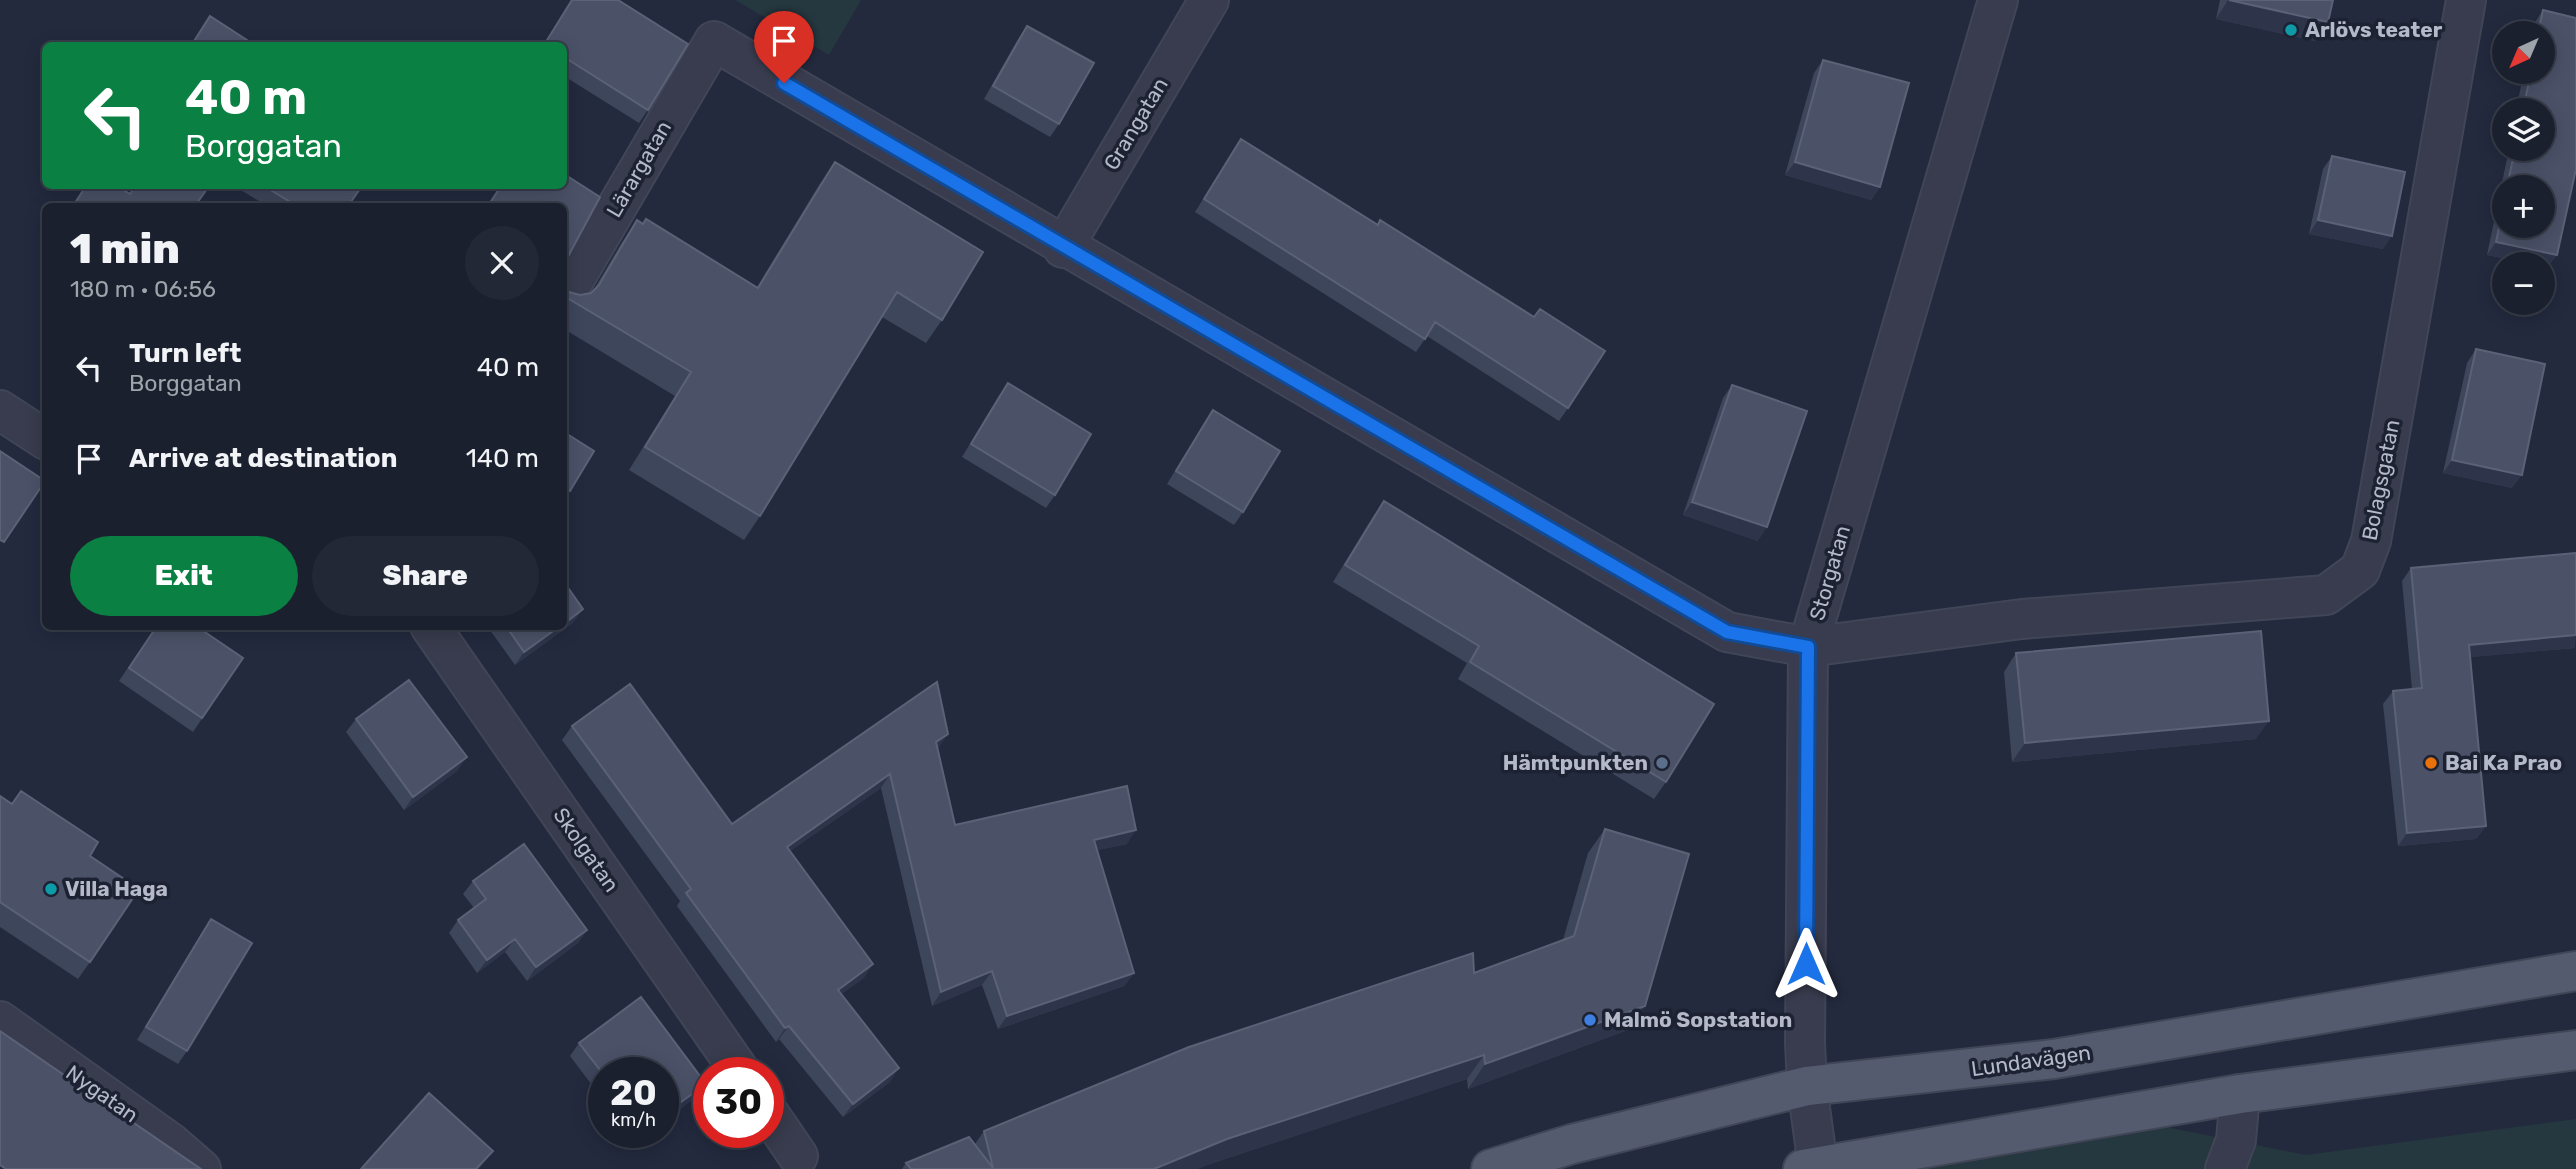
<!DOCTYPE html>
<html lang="en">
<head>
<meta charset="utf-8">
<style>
  :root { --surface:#1a202e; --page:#232836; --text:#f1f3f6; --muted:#9fa3aa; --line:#383e4a; --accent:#0b8043 }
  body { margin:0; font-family:Rubik,sans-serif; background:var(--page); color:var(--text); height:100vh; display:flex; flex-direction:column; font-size:26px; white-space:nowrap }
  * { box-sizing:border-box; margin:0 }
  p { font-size:23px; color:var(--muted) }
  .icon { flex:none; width:38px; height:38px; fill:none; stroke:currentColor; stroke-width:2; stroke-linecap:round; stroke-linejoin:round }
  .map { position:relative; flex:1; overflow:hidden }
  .sheet { position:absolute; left:42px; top:203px; width:525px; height:427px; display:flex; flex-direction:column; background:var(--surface); border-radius:10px; box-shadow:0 4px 18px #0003,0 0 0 2px var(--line) }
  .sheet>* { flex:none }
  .guide { position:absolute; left:42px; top:42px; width:525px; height:147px; border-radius:10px; box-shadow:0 4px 18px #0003,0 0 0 2px var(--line); background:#0b8043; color:#fff; overflow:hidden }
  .needle { width:46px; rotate:224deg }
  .fabs { position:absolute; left:2492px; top:21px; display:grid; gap:14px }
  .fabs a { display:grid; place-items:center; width:63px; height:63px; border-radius:50%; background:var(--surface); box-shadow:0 4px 18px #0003,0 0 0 2px var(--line); font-size:35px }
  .speed { position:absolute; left:588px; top:1057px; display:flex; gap:14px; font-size:35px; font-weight:700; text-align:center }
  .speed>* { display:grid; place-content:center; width:91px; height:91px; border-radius:50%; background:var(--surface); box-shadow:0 4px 18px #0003,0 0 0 2px var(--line); line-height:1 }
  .speed small { font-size:18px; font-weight:400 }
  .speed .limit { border:10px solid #d22; background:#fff; color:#111 }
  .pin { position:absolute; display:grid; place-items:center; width:60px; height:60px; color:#fff; margin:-72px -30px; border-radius:50% 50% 50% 0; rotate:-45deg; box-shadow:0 0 7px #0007 }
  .pin .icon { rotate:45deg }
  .me { position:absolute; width:77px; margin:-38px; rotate:0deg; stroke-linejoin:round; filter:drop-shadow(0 0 5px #0008) }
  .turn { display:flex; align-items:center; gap:24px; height:147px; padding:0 28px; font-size:32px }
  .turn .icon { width:91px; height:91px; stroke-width:2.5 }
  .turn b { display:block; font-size:49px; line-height:60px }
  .round { display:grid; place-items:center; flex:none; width:74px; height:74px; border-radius:37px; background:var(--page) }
  .overview { display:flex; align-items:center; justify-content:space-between; height:119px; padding:0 28px }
  h1 { font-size:42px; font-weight:800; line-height:52px }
  .action { display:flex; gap:14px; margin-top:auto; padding:14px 28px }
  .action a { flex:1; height:80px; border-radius:42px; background:var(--accent); color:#fff; font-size:28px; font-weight:800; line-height:80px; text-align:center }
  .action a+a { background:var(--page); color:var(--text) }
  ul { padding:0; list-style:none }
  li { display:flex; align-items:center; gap:21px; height:91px; padding:0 28px }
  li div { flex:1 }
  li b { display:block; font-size:26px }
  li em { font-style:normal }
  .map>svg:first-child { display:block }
  .green { fill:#25373f }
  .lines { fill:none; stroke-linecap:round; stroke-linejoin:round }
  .minor-casing { stroke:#414657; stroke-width:42 }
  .major-casing { stroke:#414657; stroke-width:42 }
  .minor { stroke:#383c4e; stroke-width:38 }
  .major { stroke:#555b6e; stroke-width:38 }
  .wall { fill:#3e465c; fill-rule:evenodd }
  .shaded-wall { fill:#2e354b }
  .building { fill:#4b5268; stroke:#5b6277; stroke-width:2 }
  .route-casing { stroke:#114b97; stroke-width:18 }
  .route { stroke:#1a73e8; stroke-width:12 }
  .culture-dot { fill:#0f9aa8; stroke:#1d2233; stroke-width:2.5 }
  .service-dot { fill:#5c6f8a; stroke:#1d2233; stroke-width:2.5 }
  .food-dot { fill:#e8710a; stroke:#1d2233; stroke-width:2.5 }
  .shop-dot { fill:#3f7fe0; stroke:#1d2233; stroke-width:2.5 }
  .labels { text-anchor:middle; stroke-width:7; stroke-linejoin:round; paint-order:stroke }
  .poi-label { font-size:21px; font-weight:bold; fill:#b4b8c9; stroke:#1d2233; text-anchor:start }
  .street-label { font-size:21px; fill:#b4b8c9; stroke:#1d2233 }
</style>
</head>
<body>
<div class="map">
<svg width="2576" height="1169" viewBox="0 0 2576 1169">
  <rect width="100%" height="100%" fill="#232a3e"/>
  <!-- green -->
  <path class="green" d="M 735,0 L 861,0 L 829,55 Z
    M 2576,1119 L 2576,1169 L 1892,1169 L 2161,1126 L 2306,1155 Z"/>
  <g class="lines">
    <!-- minor casing -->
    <g class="minor-casing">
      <path id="minor" d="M 1063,248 L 1209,0
        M 564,297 L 714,41 L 1727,632 L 1808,647 L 2022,619 L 2326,595 L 2360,570 L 2371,541 L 2466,0
        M 0,410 L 46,440
        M 430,626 L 741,1073
        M 0,1021 L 171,1143 L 201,1169
        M 768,1112 L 798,1156
        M 1818,1166 L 1807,1086 L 1805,1043 L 1808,647 L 1998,0
        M 2225,1169 L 2236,1140 L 2240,1094"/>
    </g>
    <!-- major casing -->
    <g class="major-casing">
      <path id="major" d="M 1491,1169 L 1572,1144 L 1807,1086 L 2054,1059 L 2576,971
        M 1803,1169 L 2240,1094 L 2576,1050"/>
    </g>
    <!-- minor -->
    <use href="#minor" class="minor"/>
    <!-- major -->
    <use href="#major" class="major"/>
  </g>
  <!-- wall -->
  <path class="wall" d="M 571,0 L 618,0 L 648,110 L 639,123 L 564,76 L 564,46 L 543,46 Z
    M 2220,0 L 2333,0 L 2315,41 L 2216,19 Z
    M 2543,10 L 2557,255 L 2547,268 L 2543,264 L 2530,264 L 2487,255 L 2509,149 L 2543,149 L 2543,110 L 2516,110 L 2524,72 L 2543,72 L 2543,33 L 2532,33 L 2534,24 ZM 2504,187 L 2543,187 L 2504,226 Z
    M 1027,26 L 1059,124 L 1050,137 L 984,99 L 1018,39 Z
    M 1823,60 L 1880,187 L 1871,200 L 1785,175 L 1814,73 Z
    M 1241,139 L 1568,408 L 1559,421 L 1427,336 L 1416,352 L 1195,212 Z
    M 2332,156 L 2383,249 L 2309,234 L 2323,169 Z
    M 835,162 L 942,320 L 926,343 L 882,317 L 760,516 L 744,540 L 629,470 L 675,396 L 564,329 L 564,287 L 569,292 L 580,295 L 591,293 L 593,291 L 621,244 L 637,220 L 757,287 L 819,185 Z
    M 234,186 L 362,186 L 348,206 L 267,206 Z
    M 500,186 L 564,186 L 564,206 L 487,206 Z
    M 2476,349 L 2512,488 L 2443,473 L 2467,363 Z
    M 1008,383 L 1055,495 L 1046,508 L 962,457 L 998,397 Z
    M 1732,385 L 1758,541 L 1683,515 L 1723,398 Z
    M 1213,410 L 1243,512 L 1234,525 L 1167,484 L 1204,423 Z
    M 564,432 L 570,491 L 566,497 L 564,496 Z
    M 1384,501 L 1666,782 L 1654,799 L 1458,679 L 1467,663 L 1333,582 L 1372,518 Z
    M 2411,568 L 2575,648 L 2470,657 L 2486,826 L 2476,839 L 2398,846 L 2383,704 L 2393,691 L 2412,689 L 2402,581 Z
    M 574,622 L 515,665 L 487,626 L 564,626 Z
    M 156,626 L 243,658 L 193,732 L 119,681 Z
    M 2016,653 L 2256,739 L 2012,762 L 2004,672 Z
    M 356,719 L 457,771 L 404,810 L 346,732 Z
    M 572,726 L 732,824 L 939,747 L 937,748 L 955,825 L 1127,844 L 1097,850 L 1134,973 L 1124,986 L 998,1029 L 982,985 L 932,1006 L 881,788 L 790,851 L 864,978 L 841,994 L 890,1082 L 843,1117 L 779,1039 L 776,1042 L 677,906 L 680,901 L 562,740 Z
    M 21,791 L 90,856 L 90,962 L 78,979 L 0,927 L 0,796 L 12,804 Z
    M 1605,829 L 1645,1006 L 1628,1030 L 1468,1089 L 1467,1079 L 1210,1164 L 1197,1169 L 902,1169 L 906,1163 L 975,1144 L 984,1131 L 1474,973 L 1563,940 L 1588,853 Z
    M 473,881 L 587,930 L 578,943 L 527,981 L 505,952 L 477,973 L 449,933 L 458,920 L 474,908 L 463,894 Z
    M 211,919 L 187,1051 L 178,1064 L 137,1040 L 202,932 Z
    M 641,997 L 706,1084 L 696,1097 L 663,1122 L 663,1073 L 604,1073 L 604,1101 L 570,1056 L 579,1043 Z
    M 627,1132 L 649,1132 L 635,1143 Z"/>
  <!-- shaded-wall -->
  <path class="shaded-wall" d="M 2228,0 L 2328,22 L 2315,41 L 2216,19 Z
    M 1795,162 L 1880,187 L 1871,200 L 1785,175 Z
    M 2318,220 L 2392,236 L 2383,249 L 2309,234 Z
    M 2496,242 L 2557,255 L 2547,268 L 2543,267 L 2543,264 L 2530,264 L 2487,255 Z
    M 2452,460 L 2522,475 L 2512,488 L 2443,473 Z
    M 1692,502 L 1767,527 L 1758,541 L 1683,515 Z
    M 583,609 L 574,622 L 515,665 L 524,652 L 560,626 L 564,626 L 564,624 Z
    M 2576,635 L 2575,648 L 2460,658 L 2469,645 Z
    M 2269,721 L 2256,739 L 2012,762 L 2025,743 Z
    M 948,734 L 939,747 L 927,756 L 936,742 Z
    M 467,757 L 457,771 L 404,810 L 413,797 Z
    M 890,774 L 881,788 L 777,860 L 787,847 Z
    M 2486,826 L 2476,839 L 2398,846 L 2407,833 Z
    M 1136,830 L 1127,844 L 1085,853 L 1094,840 Z
    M 587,930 L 578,943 L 527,981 L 536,967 Z
    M 515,939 L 505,952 L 477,973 L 487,960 Z
    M 873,964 L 864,978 L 829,1003 L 838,990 Z
    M 992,971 L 982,985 L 932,1006 L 941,992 Z
    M 1134,973 L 1124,986 L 998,1029 L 1007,1016 Z
    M 1645,1006 L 1628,1030 L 1468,1089 L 1485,1064 Z
    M 789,1026 L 779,1039 L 776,1042 L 785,1028 Z
    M 1484,1055 L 1467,1079 L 1210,1164 L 1197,1169 L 1154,1169 L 1227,1139 Z
    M 899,1068 L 890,1082 L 843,1117 L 853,1104 Z
    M 706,1084 L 696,1097 L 663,1122 L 663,1115 Z
    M 642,1132 L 649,1132 L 635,1143 Z
    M 493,1151 L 483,1164 L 479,1169 L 476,1169 Z"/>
  <!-- building -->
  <path class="building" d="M 572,0 L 618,0 L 688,44 L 648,110 L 564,57 L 564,46 L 544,45 Z
    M 2229,0 L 2333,0 L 2328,22 Z
    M 2543,10 L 2576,18 L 2576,169 L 2557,255 L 2496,242 L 2504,203 L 2504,226 L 2543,226 L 2543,187 L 2507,187 L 2515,149 L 2543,149 L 2543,110 L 2523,110 L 2531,72 L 2543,72 L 2543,33 L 2538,33 Z
    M 210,16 L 256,46 L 191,46 Z
    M 1027,26 L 1094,63 L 1059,124 L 993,86 Z
    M 1823,60 L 1909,83 L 1880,187 L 1795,162 Z
    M 1241,139 L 1378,225 L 1380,220 L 1534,317 L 1540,309 L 1605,351 L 1568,408 L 1435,322 L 1425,339 L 1204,199 Z
    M 2332,156 L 2405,172 L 2392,236 L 2318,220 Z
    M 835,162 L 983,252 L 942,320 L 897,292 L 760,516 L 645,447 L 691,372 L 564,296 L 564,287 L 569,292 L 580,295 L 591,293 L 599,285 L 637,220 L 643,224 L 646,219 L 758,288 Z
    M 564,174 L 600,197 L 564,264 L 564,206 L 488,206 L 501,186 L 564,186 Z
    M 86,186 L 117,186 L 130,194 L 135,186 L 209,186 L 195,206 L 73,206 Z
    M 264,186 L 362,186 L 348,206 L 297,206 Z
    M 2476,349 L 2545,364 L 2522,475 L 2452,460 Z
    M 1008,383 L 1091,434 L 1055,495 L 971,444 Z
    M 1732,385 L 1807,411 L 1767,527 L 1692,502 Z
    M 1213,410 L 1280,451 L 1243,512 L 1176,471 Z
    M 564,432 L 594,451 L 570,491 L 564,486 Z
    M 0,451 L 45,481 L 4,542 L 0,540 Z
    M 1384,501 L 1714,704 L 1666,782 L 1470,662 L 1479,646 L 1345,565 Z
    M 2576,553 L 2576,635 L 2469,645 L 2486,826 L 2407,833 L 2393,691 L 2422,688 L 2411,568 Z
    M 564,582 L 583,609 L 564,624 Z
    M 157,626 L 196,626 L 243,658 L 202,718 L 129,668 Z
    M 506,626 L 560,626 L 524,652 Z
    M 2261,631 L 2269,721 L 2025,743 L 2016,653 Z
    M 409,680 L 467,757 L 413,797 L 356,719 Z
    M 937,682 L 948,734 L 936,742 L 955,825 L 1127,786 L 1136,830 L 1094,840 L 1134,973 L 1007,1016 L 992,971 L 941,992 L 890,774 L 787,847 L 873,964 L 838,990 L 899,1068 L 853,1104 L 789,1026 L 785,1028 L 686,893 L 691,889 L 572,726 L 630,684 L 732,824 Z
    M 21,791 L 98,842 L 90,856 L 139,889 L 90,962 L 0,902 L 0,796 L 12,804 Z
    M 1605,829 L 1689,854 L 1645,1006 L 1485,1064 L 1484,1055 L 1227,1139 L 1154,1169 L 911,1169 L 906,1163 L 969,1137 L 993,1168 L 984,1131 L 1189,1047 L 1473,953 L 1474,973 L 1574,936 Z
    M 524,844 L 587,930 L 536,967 L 515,939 L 487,960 L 458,920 L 486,899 L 473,881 Z
    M 211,919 L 252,943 L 187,1051 L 146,1027 Z
    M 641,997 L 706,1084 L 663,1115 L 663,1073 L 604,1073 L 604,1075 L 579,1043 Z
    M 0,1031 L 201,1169 L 6,1169 L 0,1165 Z
    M 429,1093 L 493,1151 L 476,1169 L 361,1169 Z"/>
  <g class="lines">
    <!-- route casing -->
    <g class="route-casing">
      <path id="route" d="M 784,83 L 1727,632 L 1808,647 L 1806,964"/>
    </g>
    <!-- route -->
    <use href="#route" class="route"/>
  </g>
  <!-- markers -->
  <g class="culture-dot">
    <circle cx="2291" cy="30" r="7"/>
    <circle cx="51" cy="889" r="7"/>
  </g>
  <circle class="service-dot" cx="1662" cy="763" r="7"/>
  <circle class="food-dot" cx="2431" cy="763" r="7"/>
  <circle class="shop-dot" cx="1590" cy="1020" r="7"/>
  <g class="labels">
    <!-- poi labels -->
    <g class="poi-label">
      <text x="2305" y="37">Arlövs teater</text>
      <text x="1648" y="770" text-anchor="end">Hämtpunkten</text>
      <text x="2445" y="770">Bai Ka Prao</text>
      <text x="65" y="896">Villa Haga</text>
      <text x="1604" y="1027">Malmö Sopstation</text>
    </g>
    <!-- street labels -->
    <g class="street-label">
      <text transform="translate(1136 124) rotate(-59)" y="7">Grangatan</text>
      <text transform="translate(639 169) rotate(-60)" y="7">Lärargatan</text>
      <text transform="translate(2381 480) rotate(-79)" y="7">Bolagsgatan</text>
      <text transform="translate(1830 573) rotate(-74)" y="7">Storgatan</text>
      <text transform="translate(586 850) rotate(55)" y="7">Skolgatan</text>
      <text transform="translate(2031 1061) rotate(-8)" y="7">Lundavägen</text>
      <text transform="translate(102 1094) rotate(35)" y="7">Nygatan</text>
    </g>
  </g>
</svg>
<div class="fabs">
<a><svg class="needle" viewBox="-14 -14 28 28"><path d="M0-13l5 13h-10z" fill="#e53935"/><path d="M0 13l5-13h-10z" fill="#9fa3aa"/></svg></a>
<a><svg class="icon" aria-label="layers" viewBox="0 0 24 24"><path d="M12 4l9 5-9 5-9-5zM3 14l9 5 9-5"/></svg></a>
<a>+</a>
<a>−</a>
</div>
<div class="speed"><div>20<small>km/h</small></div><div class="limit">30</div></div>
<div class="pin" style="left:784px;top:83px;background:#d93025"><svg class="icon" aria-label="arrive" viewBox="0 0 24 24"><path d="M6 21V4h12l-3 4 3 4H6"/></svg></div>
<svg class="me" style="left:1806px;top:964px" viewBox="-20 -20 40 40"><path d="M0-17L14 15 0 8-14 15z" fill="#1a73e8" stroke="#fff" stroke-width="4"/></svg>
<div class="guide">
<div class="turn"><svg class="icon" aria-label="left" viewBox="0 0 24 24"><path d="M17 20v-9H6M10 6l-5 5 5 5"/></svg><div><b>40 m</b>Borggatan</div></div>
</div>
<section class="sheet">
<div class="overview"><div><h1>1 min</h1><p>180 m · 06:56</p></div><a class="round"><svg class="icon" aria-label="close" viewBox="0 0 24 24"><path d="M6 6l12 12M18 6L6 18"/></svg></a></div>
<ul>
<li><svg class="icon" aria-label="left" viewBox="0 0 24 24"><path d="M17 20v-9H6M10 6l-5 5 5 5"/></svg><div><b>Turn left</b><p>Borggatan</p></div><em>40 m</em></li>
<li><svg class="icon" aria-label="arrive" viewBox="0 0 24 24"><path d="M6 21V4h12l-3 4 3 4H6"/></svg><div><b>Arrive at destination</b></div><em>140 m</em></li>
</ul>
<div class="action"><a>Exit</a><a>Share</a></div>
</section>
</div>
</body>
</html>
